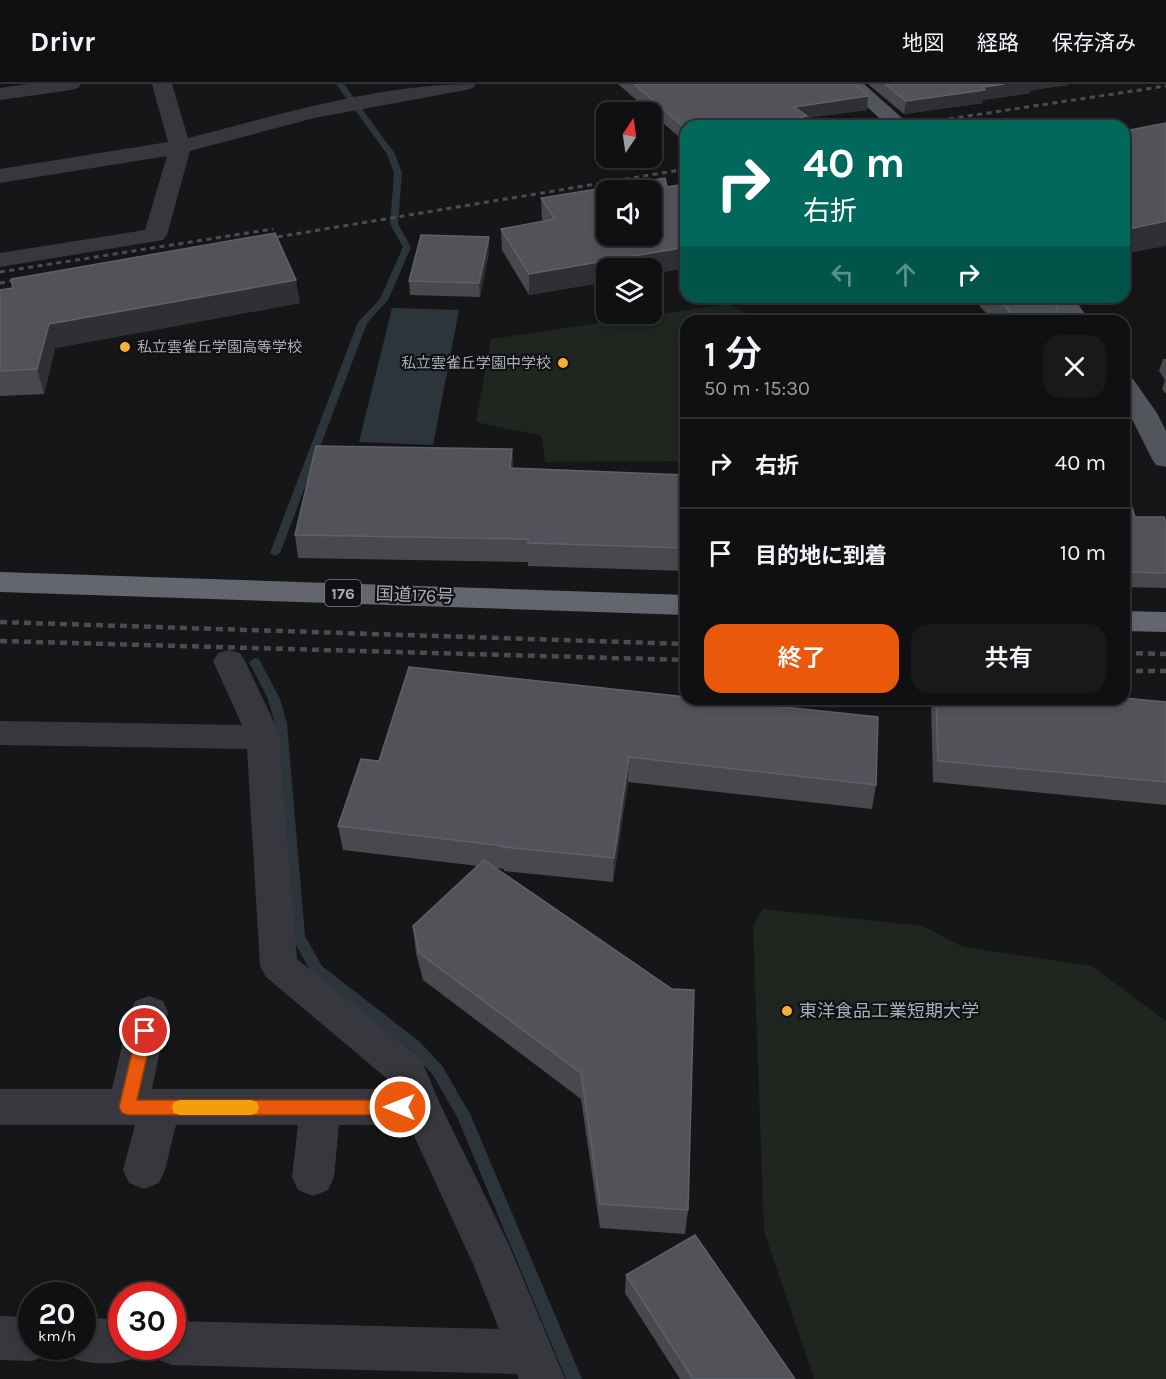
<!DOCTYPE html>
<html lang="ja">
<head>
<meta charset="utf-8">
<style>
  :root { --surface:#101012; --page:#19191b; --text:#f1f3f6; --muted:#9c9d9f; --line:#303032; --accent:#ea580c }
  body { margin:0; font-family:Karla,"Noto Sans JP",sans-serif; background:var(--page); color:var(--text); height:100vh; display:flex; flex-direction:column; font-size:22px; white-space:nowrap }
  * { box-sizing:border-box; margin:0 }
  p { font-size:20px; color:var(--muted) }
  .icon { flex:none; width:33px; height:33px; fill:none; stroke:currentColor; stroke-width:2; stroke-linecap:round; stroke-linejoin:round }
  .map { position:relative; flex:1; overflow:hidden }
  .drawer { position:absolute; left:680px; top:231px; width:450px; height:390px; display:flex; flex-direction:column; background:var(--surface); border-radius:18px; box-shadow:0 3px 9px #0003,0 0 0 2px var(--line) }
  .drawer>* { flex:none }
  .hud { position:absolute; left:680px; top:36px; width:450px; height:183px; border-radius:18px; box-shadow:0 3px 9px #0003,0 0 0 2px var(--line); background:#00695c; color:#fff; overflow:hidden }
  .needle { width:39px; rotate:13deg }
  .tools { position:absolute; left:596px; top:18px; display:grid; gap:12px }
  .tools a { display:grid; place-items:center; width:66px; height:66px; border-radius:12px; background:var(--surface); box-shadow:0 3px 9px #0003,0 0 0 2px var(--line); font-size:30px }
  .speed { position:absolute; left:18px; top:1198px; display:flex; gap:12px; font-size:30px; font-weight:700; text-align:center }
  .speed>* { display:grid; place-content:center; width:78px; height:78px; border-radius:50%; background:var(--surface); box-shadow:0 3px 9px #0003,0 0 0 2px var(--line); line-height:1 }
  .speed small { font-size:15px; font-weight:400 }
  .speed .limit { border:9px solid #d22; background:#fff; color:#111 }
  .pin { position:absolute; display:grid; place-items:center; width:51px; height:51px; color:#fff; margin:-26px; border:3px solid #fff; border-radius:50%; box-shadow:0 2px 6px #0007 }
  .me { position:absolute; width:66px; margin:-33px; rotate:270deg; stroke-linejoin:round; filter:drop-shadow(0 0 4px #0008) }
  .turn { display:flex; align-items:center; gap:21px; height:126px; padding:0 24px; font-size:27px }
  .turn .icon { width:78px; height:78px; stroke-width:2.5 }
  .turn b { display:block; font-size:42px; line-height:51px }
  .lanes { display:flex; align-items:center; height:57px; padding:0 24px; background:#0003; justify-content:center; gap:30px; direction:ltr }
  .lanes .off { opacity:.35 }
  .round { display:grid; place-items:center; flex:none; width:63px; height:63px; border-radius:18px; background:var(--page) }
  .headline { display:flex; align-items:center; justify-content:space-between; height:102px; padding:0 24px }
  h1 { font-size:36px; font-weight:600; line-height:45px }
  .primary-button { display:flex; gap:12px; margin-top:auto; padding:12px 24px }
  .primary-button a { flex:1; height:69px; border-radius:18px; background:var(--accent); color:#fff; font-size:24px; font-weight:600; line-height:69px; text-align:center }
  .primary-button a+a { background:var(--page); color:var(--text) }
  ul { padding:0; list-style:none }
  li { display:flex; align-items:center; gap:18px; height:90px; padding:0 24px; border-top:2px solid var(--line) }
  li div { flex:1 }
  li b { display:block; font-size:22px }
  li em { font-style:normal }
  header { display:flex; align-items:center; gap:36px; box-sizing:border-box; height:84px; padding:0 30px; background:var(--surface); border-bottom:2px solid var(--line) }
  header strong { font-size:28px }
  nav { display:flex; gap:33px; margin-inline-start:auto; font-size:21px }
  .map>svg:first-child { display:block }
  .green { fill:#1e261f }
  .water { fill:#2c353c }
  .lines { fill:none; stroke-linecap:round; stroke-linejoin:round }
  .stream { fill:#2c353c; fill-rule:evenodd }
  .minor { fill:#37383d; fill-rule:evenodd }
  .major { fill:#53555c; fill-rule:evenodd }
  .highway { fill:#63666e; fill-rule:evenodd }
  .rail-far1 { stroke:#4a4c52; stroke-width:3; stroke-dasharray:5 4.5; stroke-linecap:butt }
  .rail { stroke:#4a4c52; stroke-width:4.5; stroke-dasharray:7 5; stroke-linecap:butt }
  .wall { fill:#47494d }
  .shaded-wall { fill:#2f3033 }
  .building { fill:#525359; stroke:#5f6168; stroke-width:1.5; fill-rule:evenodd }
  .route { fill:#ea580c; stroke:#983908; stroke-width:1.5 }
  .slow { fill:#f59e0b }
  .poi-dot { fill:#f2b134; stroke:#111113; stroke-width:2 }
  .labels { text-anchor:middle; stroke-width:4.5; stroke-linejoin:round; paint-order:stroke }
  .far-poi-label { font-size:15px; fill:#a8adb8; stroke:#111113; text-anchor:start }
  .shield { fill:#111113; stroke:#7b7e86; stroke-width:1.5 }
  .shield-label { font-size:16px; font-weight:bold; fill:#a8adb8 }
  .street-label { font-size:18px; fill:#a8adb8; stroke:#111113 }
  .poi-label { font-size:18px; fill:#a8adb8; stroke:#111113; text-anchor:start }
</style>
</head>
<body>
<header>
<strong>Drivr</strong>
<nav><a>地図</a><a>経路</a><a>保存済み</a></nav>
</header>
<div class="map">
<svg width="1166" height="1295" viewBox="0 0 1166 1295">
  <rect width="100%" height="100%" fill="#161618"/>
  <!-- green -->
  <path class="green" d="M 728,220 L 761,237 L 686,237 L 685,377 L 545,378 L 542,352 L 476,338 L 491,255 Z
    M 763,825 L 923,842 L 963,863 L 1092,882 L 1166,937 L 1166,1295 L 814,1295 L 764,1147 L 753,842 Z"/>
  <!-- water -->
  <path class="water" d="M 392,224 L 459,226 L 433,361 L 359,358 Z"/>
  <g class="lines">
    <!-- stream -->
    <path class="stream" d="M 336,0 L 344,0 L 395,70 L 402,89 L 398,140 L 411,163 L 388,216 L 367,239 L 280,469 L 275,472 L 270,469 L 358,238 L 380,215 L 403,163 L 390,140 L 394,89 L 387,70 Z
      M 255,574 L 259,575 L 280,615 L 287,640 L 305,852 L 322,882 L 420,958 L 443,983 L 471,1032 L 582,1295 L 566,1295 L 458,1035 L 433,991 L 410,966 L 312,890 L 291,852 L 275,640 L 268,615 L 249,578 Z"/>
    <!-- minor -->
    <path class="minor" d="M 28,0 L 81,0 L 78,4 L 71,6 L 0,16 L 0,4 Z
      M 152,0 L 172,0 L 188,54 C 282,30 378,0 476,0 L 473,4 L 466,6 L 314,34 L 190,67 L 167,151 L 163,156 L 0,183 L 0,169 L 145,146 L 167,72 L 0,99 L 0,85 L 168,58 Z
      M 229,566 L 240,569 L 245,577 L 281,653 L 280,673 L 297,875 L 421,975 L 440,1020 L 509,1161 L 565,1295 L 519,1295 L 517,1290 L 172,1281 L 156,1275 L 151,1263 L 172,1263 L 172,1237 L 499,1245 L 474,1182 L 409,1041 L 339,1041 L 334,1093 L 328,1106 L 313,1112 L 298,1106 L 292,1093 L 298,1041 L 176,1041 L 165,1086 L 159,1099 L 144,1105 L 129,1099 L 123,1086 L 135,1041 L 0,1041 L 0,1005 L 112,1005 L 130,928 L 135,917 L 149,912 L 163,917 L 168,928 L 152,1005 L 394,1005 L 391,998 L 266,893 L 260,882 L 247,665 L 0,661 L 0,637 L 242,641 L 213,577 L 218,569 Z
      M 0,1232 L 32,1233 L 32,1263 L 51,1263 L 48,1271 L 32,1277 L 0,1276 Z
      M 82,1234 L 122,1235 L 122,1263 L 142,1263 L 138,1273 C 115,1282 89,1281 66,1272 L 62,1263 L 82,1263 Z"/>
    <!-- major -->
    <path class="major" d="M 842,0 L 864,0 L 911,42 L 888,42 Z
      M 1049,213 L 1073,213 L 1090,237 L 1066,237 Z
      M 1124,293 L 1133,295 L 1157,329 L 1166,347 L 1166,383 L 1156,381 L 1152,375 L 1124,319 Z"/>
    <!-- highway -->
    <path class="highway" d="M 0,488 L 686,511 L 686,531 L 0,508 Z
      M 1124,527 L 1166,528 L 1166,548 L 1124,547 Z"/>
    <!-- rail-far1 -->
    <path class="rail-far1" d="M 902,42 L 1166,2
      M 259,156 L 686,85
      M 0,188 L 273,145
      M 0,199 L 29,194"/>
    <!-- rail -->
    <path class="rail" d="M 0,538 L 686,560
      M 0,557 L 686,576
      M 1124,569 L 1166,570
      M 1124,587 L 1166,587"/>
  </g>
  <!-- wall -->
  <path class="wall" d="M 618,0 L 855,0 L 867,26 L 806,34 L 806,42 L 686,42 L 686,59 Z
    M 868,0 L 1068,0 L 1068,1 L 1031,6 L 1030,9 L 983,16 L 983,19 L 904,30 Z
    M 686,100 L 686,184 L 529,211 L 502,166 L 501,145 L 543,137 L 542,135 L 541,114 L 667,103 Z
    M 489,153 L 489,167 L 480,213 L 410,211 L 409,197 Z
    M 0,206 L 300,219 L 55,264 L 44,310 L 0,312 Z
    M 971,213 L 1047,213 L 1061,237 L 994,237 Z
    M 1163,275 L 1166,275 L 1166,310 L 1162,305 L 1165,296 L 1159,287 Z
    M 512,365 L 513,384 L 686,391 L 686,487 L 528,482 L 528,478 L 298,474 L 295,451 Z
    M 1124,399 L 1135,433 L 1166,438 L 1166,504 L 1124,503 Z
    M 409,583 L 876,701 L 872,725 L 628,698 L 613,798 L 504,787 L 504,785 L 496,784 L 688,1126 L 685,1150 L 600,1144 L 581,1015 L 423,896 L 416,869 L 413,842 L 478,782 L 343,766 L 338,742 L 379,677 Z
    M 932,615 L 1124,615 L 1166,618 L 1166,721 L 933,698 L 931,620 Z
    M 626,1191 L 795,1295 L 680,1295 L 625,1209 Z"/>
  <!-- shaded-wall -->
  <path class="shaded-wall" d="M 1004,0 L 1068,0 L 1068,1 L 1031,6 L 1030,9 L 983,16 L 983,19 L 904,30 L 906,17 Z
    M 868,12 L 867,26 L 806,34 L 806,42 L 767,42 L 794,23 Z
    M 1166,137 L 1166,162 L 1124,170 L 1124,146 Z
    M 489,153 L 489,167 L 480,213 L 479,199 Z
    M 686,163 L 686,184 L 651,190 L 651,184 L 606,184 L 606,198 L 529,211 L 529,190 Z
    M 296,196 L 300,219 L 55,264 L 44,310 L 37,285 L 49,240 Z
    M 512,365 L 513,388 L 510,384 Z
    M 629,673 L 628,698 L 613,798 L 614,774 Z"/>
  <!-- building -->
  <path class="building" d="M 634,0 L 855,0 L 868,12 L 794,23 L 807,32 L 767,42 L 686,42 L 686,45 Z
    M 885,0 L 1004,0 L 983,3 L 985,6 L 906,17 Z
    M 1166,39 L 1166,137 L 1124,146 L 1124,47 Z
    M 665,94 L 667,103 L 686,100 L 686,163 L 529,190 L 501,145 L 555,135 L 541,114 ZM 606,106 L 651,106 L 651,152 L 606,152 Z
    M 275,149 L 296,196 L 49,240 L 37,285 L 0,287 L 0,206 L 13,204 L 11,195 Z
    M 421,151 L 489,153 L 479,199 L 409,197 Z
    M 996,213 L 1047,213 L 1057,223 L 1061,237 L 1011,237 L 1008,225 Z
    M 316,362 L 512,365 L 510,384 L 686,391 L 686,464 L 528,459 L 528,455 L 295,451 Z
    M 1124,399 L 1135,433 L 1164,433 L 1166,438 L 1166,489 L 1124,488 Z
    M 409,583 L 686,613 L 686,615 L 707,615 L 878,633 L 876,701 L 629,673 L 614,774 L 503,763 L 504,762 L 338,742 L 361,675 L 379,677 Z
    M 1124,614 L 1166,618 L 1166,698 L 938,677 L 936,615 Z
    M 484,776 L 672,905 L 694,906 L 688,1126 L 600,1120 L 581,989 L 419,869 L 413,842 Z
    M 695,1151 L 795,1295 L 693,1295 L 626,1191 Z"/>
  <!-- route -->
  <path class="route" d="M 145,940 L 150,942 L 153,947 L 137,1016 L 400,1016 L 406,1018 L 409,1023 L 406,1029 L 400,1031 L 128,1031 L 122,1029 L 119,1023 L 137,947 L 139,942 Z"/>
  <!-- slow -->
  <path class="slow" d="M 180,1016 L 251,1016 L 257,1018 L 259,1023 L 257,1029 L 251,1031 L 180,1031 L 174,1029 L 172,1023 L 174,1018 Z"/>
  <!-- markers -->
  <g class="poi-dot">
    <circle cx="125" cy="263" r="6"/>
    <circle cx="563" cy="279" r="6"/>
    <circle cx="787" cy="927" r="6"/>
  </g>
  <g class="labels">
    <!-- far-poi labels -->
    <g class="far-poi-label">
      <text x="137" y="268">私立雲雀丘学園高等学校</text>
      <text x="551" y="284" text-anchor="end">私立雲雀丘学園中学校</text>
    </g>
    <!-- shield labels -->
    <rect class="shield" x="325" y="496" width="36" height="26" rx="4.5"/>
    <g class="shield-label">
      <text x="343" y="515">176</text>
    </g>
    <!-- street labels -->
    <g class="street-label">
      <text transform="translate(415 511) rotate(2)" y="6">国道176号</text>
    </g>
    <!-- poi labels -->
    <g class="poi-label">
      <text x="799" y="933">東洋食品工業短期大学</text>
    </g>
  </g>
</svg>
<div class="tools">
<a><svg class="needle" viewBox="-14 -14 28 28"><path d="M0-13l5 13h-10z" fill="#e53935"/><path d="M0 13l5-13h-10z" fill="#9c9d9f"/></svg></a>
<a><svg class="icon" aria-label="sound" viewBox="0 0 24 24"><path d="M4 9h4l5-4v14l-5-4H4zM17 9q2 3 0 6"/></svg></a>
<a><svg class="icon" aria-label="layers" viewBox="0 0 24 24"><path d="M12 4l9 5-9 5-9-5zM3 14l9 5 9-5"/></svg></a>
</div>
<div class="speed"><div>20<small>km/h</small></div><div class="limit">30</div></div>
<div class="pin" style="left:145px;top:947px;background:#d93025"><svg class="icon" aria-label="arrive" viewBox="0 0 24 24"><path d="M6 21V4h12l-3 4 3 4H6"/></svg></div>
<svg class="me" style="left:400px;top:1023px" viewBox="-20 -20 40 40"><circle r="17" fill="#ea580c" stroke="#fff" stroke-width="3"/><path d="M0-11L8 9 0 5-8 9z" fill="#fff"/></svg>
<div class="hud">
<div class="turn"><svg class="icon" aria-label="right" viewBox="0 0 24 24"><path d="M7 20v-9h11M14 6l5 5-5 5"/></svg><div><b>40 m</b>右折</div></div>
<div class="lanes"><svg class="icon off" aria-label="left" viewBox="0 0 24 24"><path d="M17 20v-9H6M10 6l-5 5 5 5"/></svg><svg class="icon off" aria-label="ahead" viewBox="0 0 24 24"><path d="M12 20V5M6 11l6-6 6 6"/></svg><svg class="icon" aria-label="right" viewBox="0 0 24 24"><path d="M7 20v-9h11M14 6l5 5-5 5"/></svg></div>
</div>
<section class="drawer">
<div class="headline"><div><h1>1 分</h1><p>50 m · 15:30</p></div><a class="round"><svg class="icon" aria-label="close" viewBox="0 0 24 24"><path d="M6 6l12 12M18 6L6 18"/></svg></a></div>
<ul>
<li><svg class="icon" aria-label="right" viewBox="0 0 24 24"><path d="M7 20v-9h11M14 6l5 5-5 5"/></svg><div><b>右折</b></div><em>40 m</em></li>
<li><svg class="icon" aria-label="arrive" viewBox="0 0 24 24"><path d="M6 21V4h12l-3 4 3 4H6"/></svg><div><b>目的地に到着</b></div><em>10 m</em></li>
</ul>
<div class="primary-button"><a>終了</a><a>共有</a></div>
</section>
</div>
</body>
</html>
